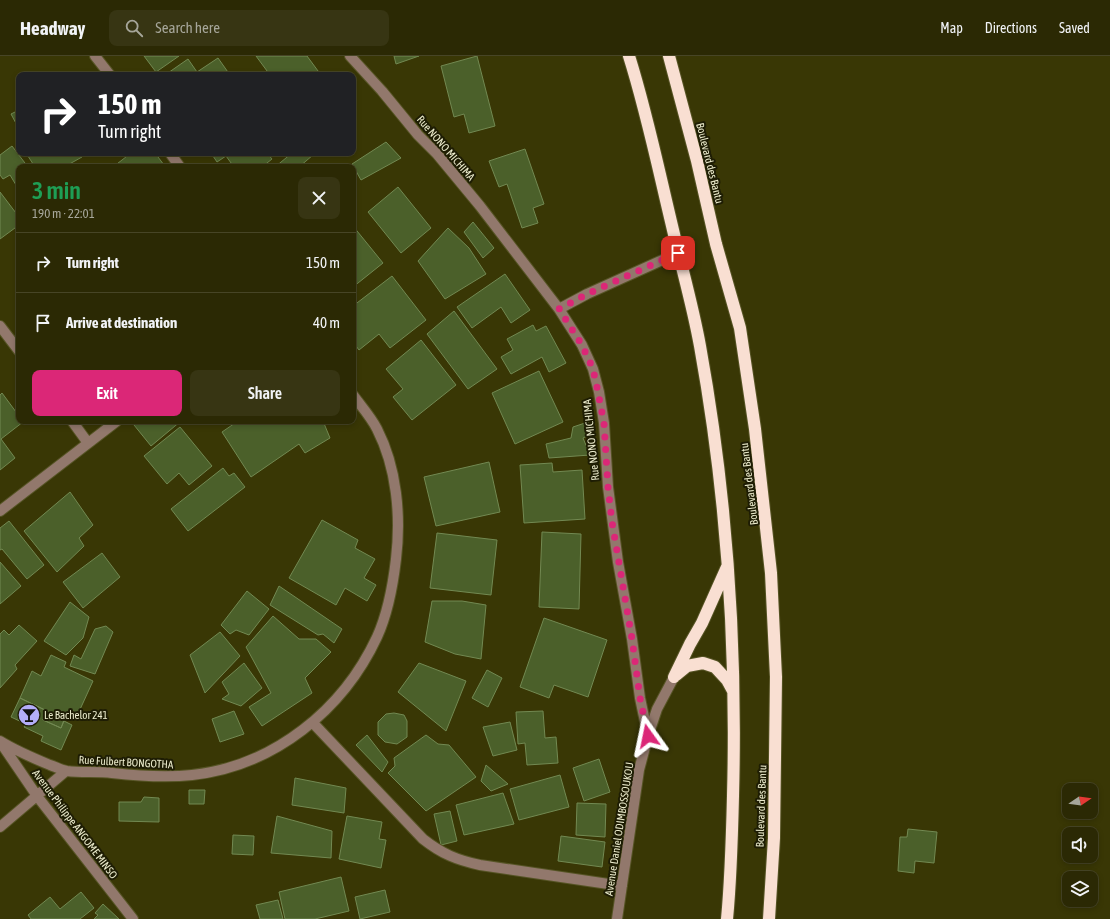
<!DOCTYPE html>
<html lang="en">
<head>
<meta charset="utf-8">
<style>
  :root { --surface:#2b2904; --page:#373513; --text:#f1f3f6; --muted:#a6a69a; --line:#474526; --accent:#db2777 }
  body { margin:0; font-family:"Asap Condensed",sans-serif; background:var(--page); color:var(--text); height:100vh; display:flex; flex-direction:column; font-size:15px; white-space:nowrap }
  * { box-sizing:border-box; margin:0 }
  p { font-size:13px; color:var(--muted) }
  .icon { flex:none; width:22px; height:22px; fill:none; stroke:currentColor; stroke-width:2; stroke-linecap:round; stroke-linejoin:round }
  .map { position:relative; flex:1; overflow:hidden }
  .drawer { position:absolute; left:16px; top:108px; width:340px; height:260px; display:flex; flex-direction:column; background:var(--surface); border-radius:8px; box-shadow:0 2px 6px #0003,0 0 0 1px var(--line) }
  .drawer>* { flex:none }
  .guide { position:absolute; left:16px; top:16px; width:340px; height:84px; border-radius:8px; box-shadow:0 2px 6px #0003,0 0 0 1px var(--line); background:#202124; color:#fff; overflow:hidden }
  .needle { width:26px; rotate:77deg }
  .controls { position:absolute; left:1062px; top:727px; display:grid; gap:8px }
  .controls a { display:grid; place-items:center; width:36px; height:36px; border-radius:8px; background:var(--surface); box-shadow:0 2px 6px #0003,0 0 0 1px var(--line); font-size:20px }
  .pin { position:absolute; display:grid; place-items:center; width:34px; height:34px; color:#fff; margin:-17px; border-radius:8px; box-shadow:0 2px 6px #0006 }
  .me { position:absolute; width:44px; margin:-22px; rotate:348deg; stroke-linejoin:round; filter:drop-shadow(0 0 3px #0008) }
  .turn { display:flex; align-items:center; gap:14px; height:84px; padding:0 16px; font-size:18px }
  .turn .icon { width:52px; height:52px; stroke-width:2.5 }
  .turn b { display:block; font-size:28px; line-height:34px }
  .round { display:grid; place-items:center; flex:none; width:42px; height:42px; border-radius:8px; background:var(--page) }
  .overview { display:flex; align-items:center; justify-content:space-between; height:68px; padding:0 16px }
  h1 { font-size:24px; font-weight:600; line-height:30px; color:#1e9e55 }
  .cta { display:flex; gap:8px; margin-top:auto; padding:8px 16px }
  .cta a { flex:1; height:46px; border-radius:8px; background:var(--accent); color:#fff; font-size:16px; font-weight:600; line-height:46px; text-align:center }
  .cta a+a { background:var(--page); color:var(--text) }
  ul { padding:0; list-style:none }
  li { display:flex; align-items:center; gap:12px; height:60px; padding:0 16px; border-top:1px solid var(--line) }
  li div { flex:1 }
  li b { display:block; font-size:15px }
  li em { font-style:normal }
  header { display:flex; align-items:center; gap:24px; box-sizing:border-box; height:56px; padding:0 20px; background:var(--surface); border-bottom:1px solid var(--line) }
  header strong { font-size:19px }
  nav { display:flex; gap:22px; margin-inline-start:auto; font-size:14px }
  .search { width:280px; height:36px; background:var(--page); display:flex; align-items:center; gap:10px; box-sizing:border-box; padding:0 14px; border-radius:8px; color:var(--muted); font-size:15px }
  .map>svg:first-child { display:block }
  .building { fill:#4b602a; stroke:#728952 }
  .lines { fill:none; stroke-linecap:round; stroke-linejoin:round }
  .minor-casing { stroke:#565425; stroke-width:12 }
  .highway-casing { stroke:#565425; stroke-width:14 }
  .minor { stroke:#92786c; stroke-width:10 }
  .highway { stroke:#f9dfd2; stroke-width:12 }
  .route { stroke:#db2777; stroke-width:7; stroke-dasharray:0 12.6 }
  .labels { text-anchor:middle; stroke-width:4; stroke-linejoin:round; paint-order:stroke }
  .street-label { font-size:11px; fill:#ececcd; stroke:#1e1d04 }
  .poi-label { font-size:11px; fill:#ececcd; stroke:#1e1d04; text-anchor:start }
</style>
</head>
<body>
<header>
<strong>Headway</strong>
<div class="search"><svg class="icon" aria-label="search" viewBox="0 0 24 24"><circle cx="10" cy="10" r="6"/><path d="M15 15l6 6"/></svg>Search here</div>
<nav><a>Map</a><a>Directions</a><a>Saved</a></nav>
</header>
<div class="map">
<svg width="1110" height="863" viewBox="0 0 1110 863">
  <rect width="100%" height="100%" fill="#393705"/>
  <!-- building -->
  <path class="building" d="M 144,0 L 179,0 L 156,16 Z
    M 256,0 L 307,0 L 321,19 L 270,19 Z
    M 394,0 L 419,0 L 396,8 Z
    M 477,0 L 495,70 L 469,77 L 464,58 L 454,61 L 441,10 Z
    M 218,2 L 230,19 L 165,19 L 188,3 L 197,16 Z
    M 19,54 L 19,73 L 11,58 Z
    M 386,86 L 401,102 L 361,124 L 352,108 Z
    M 12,90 L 28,111 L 19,111 L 19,134 L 10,119 L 3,123 L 0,119 L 0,99 Z
    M 525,93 L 544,148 L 533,152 L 538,167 L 522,172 L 507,128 L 499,131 L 489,105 Z
    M 26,97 L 80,97 L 82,101 L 64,111 L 35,111 Z
    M 131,97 L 155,97 L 164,109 L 161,111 L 113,111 Z
    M 211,97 L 267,97 L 272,103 L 262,111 L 234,111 L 226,100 L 217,106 Z
    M 292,97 L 312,97 L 313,99 L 299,111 L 275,111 Z
    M 398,131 L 431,172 L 401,197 L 368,156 Z
    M 0,136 L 19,161 L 19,169 L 0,183 Z
    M 473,166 L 494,192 L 483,202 L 464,176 Z
    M 353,170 L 383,207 L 353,231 Z
    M 448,172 L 469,192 L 486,218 L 445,243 L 418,205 Z
    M 505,218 L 530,254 L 511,267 L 501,251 L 472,272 L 457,251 Z
    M 392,220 L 426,264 L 390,292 L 379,278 L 359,294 L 353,286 L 353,250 Z
    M 454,255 L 497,313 L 468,333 L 427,278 Z
    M 533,269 L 536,275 L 546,270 L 566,307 L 549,316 L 542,301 L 511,318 L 501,301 L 513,294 L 507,283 Z
    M 421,284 L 456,329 L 412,364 L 393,341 L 403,333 L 386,313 Z
    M 539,315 L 563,366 L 515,388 L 492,337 Z
    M 2,337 L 19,360 L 19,365 L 23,366 L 1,383 L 15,402 L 0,414 L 0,339 Z
    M 139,365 L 181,365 L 151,390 L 134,369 Z
    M 238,365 L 323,365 L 330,382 L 305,397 L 299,388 L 251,421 L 222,376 Z
    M 588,366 L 593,377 L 583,382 L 590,399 L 549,402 L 546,388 L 571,382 L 573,371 Z
    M 180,371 L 212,410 L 189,429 L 179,417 L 167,428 L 144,400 Z
    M 489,406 L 500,456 L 436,470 L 424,421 Z
    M 552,407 L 553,416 L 582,414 L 585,463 L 524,467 L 520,409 Z
    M 223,412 L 229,420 L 234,417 L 245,431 L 188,475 L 171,453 Z
    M 70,436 L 93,469 L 79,482 L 84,490 L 57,516 L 24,475 Z
    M 322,464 L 358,484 L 355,492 L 375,503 L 364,522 L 376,529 L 367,545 L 345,532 L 336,549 L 289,522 Z
    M 9,465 L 44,509 L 27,523 L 2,493 L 0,494 L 0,472 Z
    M 542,476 L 581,478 L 579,553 L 539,551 Z
    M 437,477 L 497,484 L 491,539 L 430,532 Z
    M 102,497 L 120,521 L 83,552 L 63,526 Z
    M 0,506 L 21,530 L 0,548 Z
    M 279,530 L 342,573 L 334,587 L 323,578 L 318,579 L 270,549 Z
    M 247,535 L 269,553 L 249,579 L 236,574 L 230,578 L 221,569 Z
    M 432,545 L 462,545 L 486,549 L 481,603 L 455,598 L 425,586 Z
    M 70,546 L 89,561 L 83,582 L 66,599 L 44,585 Z
    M 273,560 L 299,583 L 316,583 L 331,596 L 305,622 L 312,637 L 262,670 L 249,651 L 271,637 L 246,591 Z
    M 544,562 L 607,584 L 588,641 L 554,629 L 549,642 L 520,631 Z
    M 19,569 L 37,585 L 15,609 L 17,613 L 0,632 L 0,578 L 4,574 L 9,579 Z
    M 106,570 L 113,576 L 95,618 L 70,610 L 74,599 L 81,603 L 95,573 Z
    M 220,576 L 240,600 L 205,637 L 190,599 Z
    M 51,599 L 66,606 L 64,611 L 93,625 L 77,660 L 67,656 L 61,672 L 43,664 L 47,655 L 20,642 L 32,615 L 41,620 Z
    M 244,607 L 262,632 L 241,650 L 222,643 L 229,638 L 222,626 Z
    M 419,607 L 466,625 L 446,675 L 398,636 Z
    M 487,614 L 502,622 L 488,651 L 472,642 Z
    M 20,642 L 47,655 L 43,664 L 61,672 L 64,665 L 72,669 L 61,694 L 41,685 L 43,680 L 24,671 L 26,668 L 11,661 Z
    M 234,655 L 244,678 L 220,686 L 212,663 Z
    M 543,655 L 545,682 L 556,681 L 558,707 L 527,709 L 525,687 L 518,688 L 516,656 Z
    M 394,657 L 404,659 L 407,665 L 407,681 L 397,688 L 385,686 L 378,679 L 378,666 L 386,658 Z
    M 510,666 L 517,694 L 493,700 L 483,671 Z
    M 367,679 L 388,706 L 382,716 L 356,689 Z
    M 426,679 L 438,688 L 449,689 L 476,721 L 426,755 L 388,717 L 395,710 L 394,702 Z
    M 599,703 L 610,736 L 584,745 L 573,712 Z
    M 486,709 L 508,728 L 491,735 L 481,725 Z
    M 560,719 L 569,751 L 519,764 L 510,733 Z
    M 295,722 L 346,732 L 344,757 L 292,749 Z
    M 189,734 L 205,734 L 204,748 L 189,748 Z
    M 503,737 L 514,768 L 464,779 L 456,749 Z
    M 144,741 L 159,742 L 159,766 L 119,765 L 119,746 L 141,746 Z
    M 577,747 L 606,748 L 605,781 L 576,779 Z
    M 450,755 L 457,785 L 441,789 L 434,758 Z
    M 277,760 L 332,775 L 331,802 L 271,797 Z
    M 347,760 L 382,766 L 379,783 L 386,784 L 381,812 L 339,803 Z
    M 908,773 L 937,776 L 934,807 L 915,805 L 914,817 L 898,815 L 900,781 L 907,781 Z
    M 233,779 L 254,780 L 253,799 L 232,798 Z
    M 561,780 L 605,786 L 602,811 L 558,805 Z
    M 341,821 L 349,855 L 315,863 L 285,863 L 279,836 Z
    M 385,834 L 390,856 L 360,863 L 355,841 Z
    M 81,836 L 94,852 L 80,863 L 31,863 L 28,859 L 50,841 L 60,853 Z
    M 278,844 L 283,863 L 260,863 L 256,849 Z
    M 103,848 L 119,863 L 94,863 L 98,859 L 95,857 Z"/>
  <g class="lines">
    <!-- minor casing -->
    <g class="minor-casing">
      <path id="minor" d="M 95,0 L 110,19
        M 350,0 L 382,35 L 418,79 L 437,98 L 480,150 L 559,253 L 582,289 L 593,313 L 599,336 L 604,367 L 608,431 L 618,506 L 632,583 L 640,642 L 648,680
        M 170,97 L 180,111
        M 559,253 L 587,238 L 678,197
        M 0,270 L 19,295
        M 72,365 L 88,387
        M 0,455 L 117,365
        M 313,667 L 423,783 C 442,798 457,804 480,809 L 622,830
        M 0,685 C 16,695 33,702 50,709 C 56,711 61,714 67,715 C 82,717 97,715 112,717 C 139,720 165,722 192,719 C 274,710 343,654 377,581 C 388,557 393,529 396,503 C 401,460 397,412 377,373 C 371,361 361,350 353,339
        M 1,687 L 37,740 L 133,863
        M 0,771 L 66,715
        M 617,863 L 639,714 L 648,680 L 657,653 L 674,621"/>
    </g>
    <!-- highway casing -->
    <g class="highway-casing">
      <path id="highway" d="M 629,0 C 647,57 659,116 673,174 C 682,213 693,251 700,290 C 727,439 737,589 733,740 C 732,781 731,822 727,863
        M 669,0 L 697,105 L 716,188 L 740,272 L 755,373 L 771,517 L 776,621 L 774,782 L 769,863
        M 676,619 L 687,610 L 703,607 L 715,611 L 727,624 L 733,635
        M 674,621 L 690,588 L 702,567 L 727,511"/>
    </g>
    <!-- minor -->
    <use href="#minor" class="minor"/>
    <!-- highway -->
    <use href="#highway" class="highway"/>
  </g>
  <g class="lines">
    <!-- route -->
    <path class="route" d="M 648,680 L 640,642 L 632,583 L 612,466 L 608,431 L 604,367 L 598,336 L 593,313 L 582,289 L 559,253 L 587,238 L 678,197"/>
  </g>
  <!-- icons -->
  <defs>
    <g id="bar-disc" transform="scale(1.15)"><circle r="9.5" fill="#b3adf9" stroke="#1e1d04"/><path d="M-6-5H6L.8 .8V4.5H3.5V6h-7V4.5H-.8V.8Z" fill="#111"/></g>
  </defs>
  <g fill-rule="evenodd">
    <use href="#bar-disc" x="29" y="659"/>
  </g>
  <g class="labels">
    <!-- street labels -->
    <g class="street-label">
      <text transform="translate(446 92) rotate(49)" y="4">Rue NONO MICHIMA</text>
      <text transform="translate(710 107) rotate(76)" y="4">Boulevard des Bantu</text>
      <text transform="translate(591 384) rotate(-96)" y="4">Rue NONO MICHIMA</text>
      <text transform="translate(749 428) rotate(-97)" y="4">Boulevard des Bantu</text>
      <text transform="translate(126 706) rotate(3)" y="4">Rue Fulbert BONGOTHA</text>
      <text transform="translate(761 750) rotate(-88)" y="4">Boulevard des Bantu</text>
      <text transform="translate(75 768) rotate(53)" y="4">Avenue Philippe ANGOME MINSO</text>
      <text transform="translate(619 773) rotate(-81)" y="4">Avenue Daniel ODIMBOSSOUKOU</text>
    </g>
    <!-- poi labels -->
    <g class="poi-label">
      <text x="44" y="663">Le Bachelor 241</text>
    </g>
  </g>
</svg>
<div class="controls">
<a><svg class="needle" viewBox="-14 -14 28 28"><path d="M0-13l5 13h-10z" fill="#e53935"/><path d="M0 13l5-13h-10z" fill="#a6a69a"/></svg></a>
<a><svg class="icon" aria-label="sound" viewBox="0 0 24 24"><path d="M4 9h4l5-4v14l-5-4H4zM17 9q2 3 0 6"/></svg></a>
<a><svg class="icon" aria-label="layers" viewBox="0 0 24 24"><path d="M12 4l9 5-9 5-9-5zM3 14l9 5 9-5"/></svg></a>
</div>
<div class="pin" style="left:678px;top:197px;background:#d93025"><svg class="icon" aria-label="arrive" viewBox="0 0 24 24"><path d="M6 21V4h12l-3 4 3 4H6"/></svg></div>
<svg class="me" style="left:648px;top:680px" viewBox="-20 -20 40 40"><path d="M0-17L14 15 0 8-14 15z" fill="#db2777" stroke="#fff" stroke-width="4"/></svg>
<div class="guide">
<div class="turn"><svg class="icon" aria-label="right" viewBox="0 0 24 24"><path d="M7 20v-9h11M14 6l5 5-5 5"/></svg><div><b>150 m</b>Turn right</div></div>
</div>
<section class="drawer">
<div class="overview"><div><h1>3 min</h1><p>190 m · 22:01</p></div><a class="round"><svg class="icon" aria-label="close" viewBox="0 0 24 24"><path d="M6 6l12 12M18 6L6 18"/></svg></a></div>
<ul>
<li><svg class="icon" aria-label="right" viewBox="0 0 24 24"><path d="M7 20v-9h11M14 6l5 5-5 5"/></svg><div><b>Turn right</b></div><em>150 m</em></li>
<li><svg class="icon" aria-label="arrive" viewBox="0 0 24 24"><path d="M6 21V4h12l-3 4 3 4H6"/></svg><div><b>Arrive at destination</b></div><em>40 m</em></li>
</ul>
<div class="cta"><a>Exit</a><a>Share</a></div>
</section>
</div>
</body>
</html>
